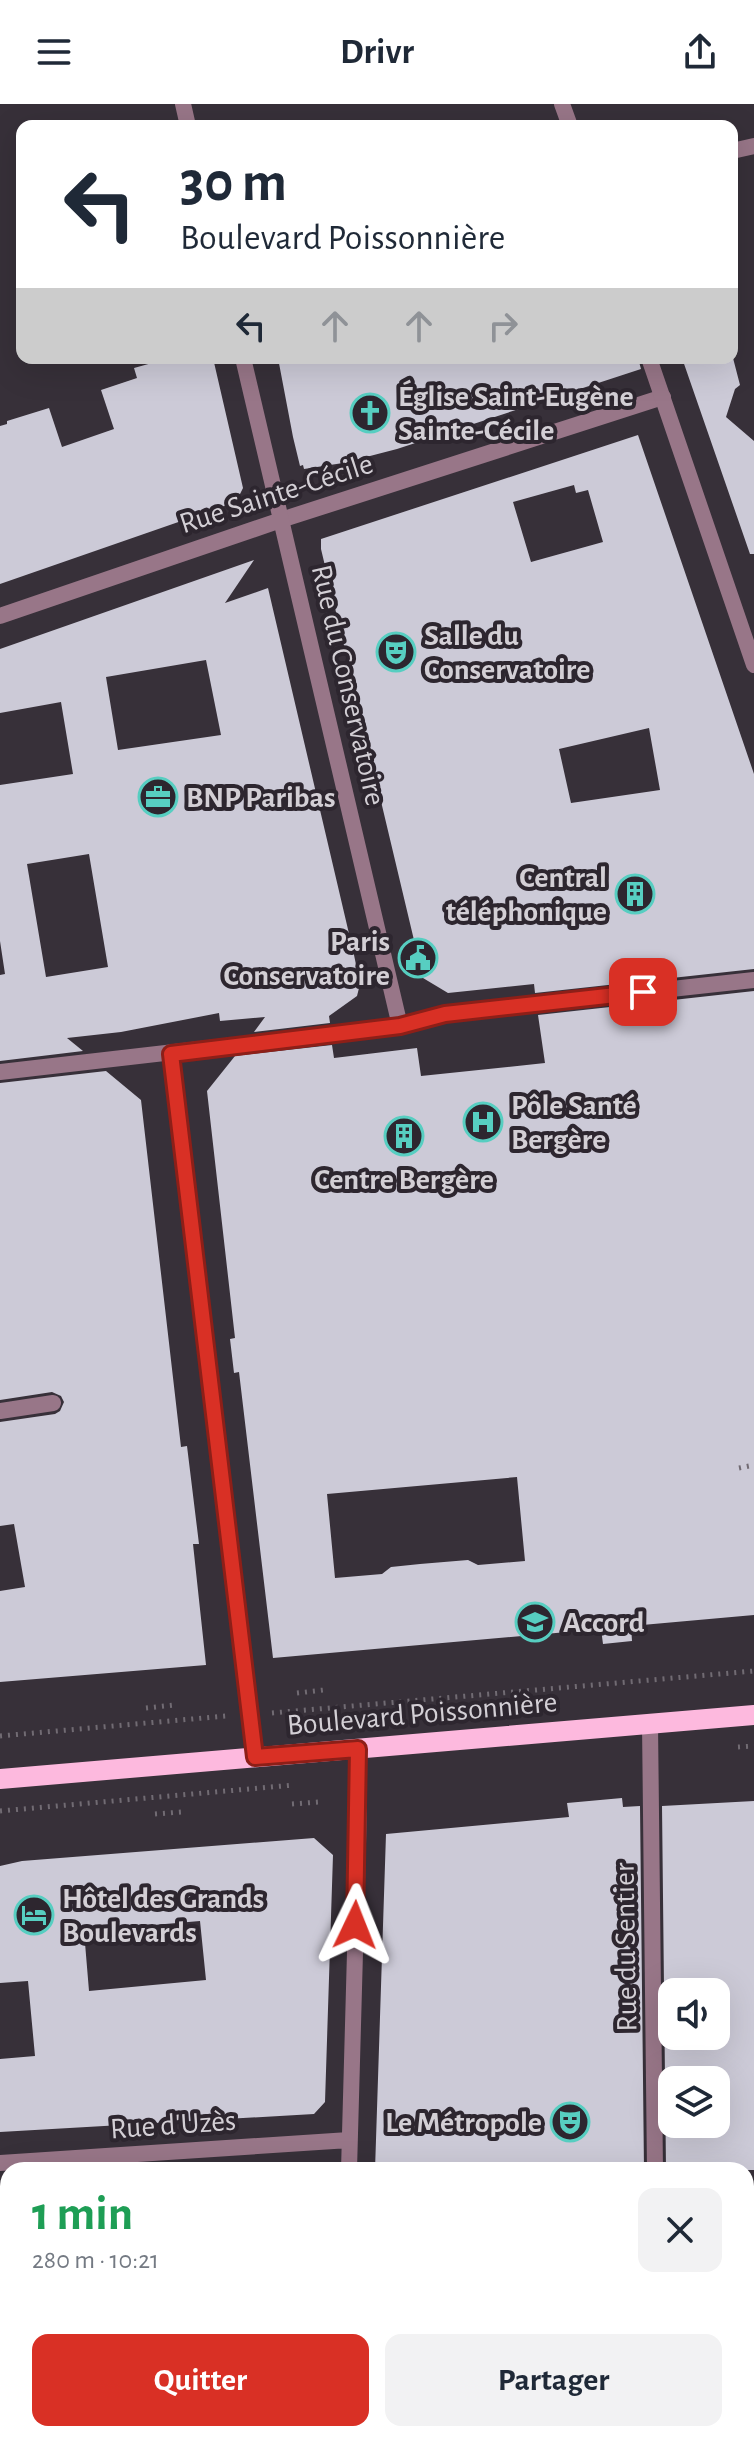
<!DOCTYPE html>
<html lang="fr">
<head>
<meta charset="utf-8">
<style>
  :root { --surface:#fff; --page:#f2f2f3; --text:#1f2937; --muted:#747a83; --accent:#d93025 }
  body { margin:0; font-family:"Alegreya Sans",sans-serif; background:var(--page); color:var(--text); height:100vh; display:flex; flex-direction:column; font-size:30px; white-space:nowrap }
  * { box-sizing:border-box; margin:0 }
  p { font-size:26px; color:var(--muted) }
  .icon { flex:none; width:44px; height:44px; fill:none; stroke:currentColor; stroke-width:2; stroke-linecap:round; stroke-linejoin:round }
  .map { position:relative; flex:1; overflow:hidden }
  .side { position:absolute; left:0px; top:2058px; width:754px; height:280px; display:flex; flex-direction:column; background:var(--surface); border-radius:24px 24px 0 0; box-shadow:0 8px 32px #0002 }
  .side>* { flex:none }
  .banner { position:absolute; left:16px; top:16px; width:722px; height:244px; border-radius:16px; box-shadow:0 8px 32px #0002; background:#fff; color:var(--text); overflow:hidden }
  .buttons { position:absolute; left:658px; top:1874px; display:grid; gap:16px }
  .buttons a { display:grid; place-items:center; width:72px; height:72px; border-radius:16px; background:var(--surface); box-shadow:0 8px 32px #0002; font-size:40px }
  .pin { position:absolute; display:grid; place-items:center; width:68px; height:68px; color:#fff; margin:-34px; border-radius:16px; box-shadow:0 4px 12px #0006 }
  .me { position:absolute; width:88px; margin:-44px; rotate:2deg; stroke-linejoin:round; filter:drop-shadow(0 0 6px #0008) }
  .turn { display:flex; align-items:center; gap:28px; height:168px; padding:0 32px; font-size:36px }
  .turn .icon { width:104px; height:104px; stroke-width:2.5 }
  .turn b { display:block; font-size:56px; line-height:68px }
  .lanes { display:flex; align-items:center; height:76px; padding:0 32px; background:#0003; justify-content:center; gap:40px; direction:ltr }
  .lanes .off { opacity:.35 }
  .round { display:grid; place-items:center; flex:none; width:84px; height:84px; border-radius:16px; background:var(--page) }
  .head { display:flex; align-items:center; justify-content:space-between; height:136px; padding:0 32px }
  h1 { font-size:48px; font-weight:600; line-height:60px; color:#1e9e55 }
  .action { display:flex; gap:16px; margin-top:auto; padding:16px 32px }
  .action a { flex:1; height:92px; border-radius:16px; background:var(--accent); color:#fff; font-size:32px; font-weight:600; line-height:92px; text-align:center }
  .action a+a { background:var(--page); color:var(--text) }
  header { display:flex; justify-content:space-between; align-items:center; height:104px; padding:0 32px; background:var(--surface); font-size:36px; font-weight:600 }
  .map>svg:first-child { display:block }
  .building { fill:#cccad7; fill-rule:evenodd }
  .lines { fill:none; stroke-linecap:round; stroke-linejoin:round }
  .path { stroke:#716b73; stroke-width:5; stroke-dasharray:2 6; stroke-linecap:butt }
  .service { stroke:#987688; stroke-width:16 }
  .pedestrian { stroke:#987688; stroke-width:16 }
  .minor { stroke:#987688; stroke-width:16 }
  .tertiary { stroke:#987688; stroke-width:16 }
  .primary { stroke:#fdb9de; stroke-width:20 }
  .route-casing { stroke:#8d1f18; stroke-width:20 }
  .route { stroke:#d93025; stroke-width:14 }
  .labels { text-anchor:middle; stroke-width:8; stroke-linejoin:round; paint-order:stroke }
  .poi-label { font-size:30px; font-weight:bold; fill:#d3cfd5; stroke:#2d262f; text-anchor:start }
  .street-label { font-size:30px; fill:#d3cfd5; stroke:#2d262f }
</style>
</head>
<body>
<header><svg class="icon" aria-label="menu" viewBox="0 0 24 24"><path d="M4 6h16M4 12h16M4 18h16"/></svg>Drivr<svg class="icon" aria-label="share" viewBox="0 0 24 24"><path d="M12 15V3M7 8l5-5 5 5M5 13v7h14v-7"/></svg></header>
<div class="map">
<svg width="754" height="2338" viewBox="0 0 754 2338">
  <rect width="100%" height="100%" fill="#373039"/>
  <!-- building -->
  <path class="building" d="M 151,254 L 213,254 L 243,384 L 236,398 L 0,480 L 0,322 L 7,320 L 7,317 L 49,304 L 62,343 L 114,325 L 101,286 L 137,274 L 134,264 L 152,259 Z
    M 278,254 L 638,254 L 641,265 L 397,345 L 343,359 L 304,365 L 303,361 L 300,362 L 293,333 Z
    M 682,254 L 733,254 L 740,281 L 735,285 L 726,313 L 754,337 L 754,450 L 750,450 Z
    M 638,331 L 754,670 L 754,865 L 535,889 L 534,880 L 448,889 L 423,874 L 321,445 L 321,435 ZM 574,381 L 576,389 L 588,386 L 603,438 L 531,458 L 513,398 ZM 649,624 L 660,686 L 571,699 L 559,645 Z
    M 254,456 L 225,499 L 268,484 L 354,851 L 360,880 L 357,892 L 329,912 L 330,919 L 254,928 L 265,913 L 220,917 L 219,909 L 121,928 L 67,934 L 83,947 L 0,957 L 0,871 L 5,870 L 0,837 L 0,681 L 73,670 L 61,598 L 0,609 L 0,545 ZM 206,556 L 221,631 L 118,646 L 106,573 ZM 89,750 L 108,863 L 46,873 L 27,760 Z
    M 754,887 L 754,1511 L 631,1522 L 632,1537 L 603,1540 L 601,1525 L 273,1554 L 239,1268 L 234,1269 L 230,1235 L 235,1234 L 207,987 L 235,952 L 332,941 L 334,954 L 417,944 L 421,972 L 545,959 L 538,911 ZM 517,1373 L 525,1457 L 478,1461 L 468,1456 L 420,1460 L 391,1463 L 382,1470 L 335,1474 L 327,1390 Z
    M 106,967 L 141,996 L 181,1343 L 187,1342 L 199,1440 L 193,1440 L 206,1561 L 0,1578 L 0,1487 L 25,1483 L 14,1420 L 0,1422 L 0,1318 L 55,1310 L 60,1307 L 64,1298 L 61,1292 L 52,1288 L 0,1296 L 0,979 Z
    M 622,1694 L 623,1703 L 640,1702 L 644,2066 L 375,2066 L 386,1730 L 569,1713 L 567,1699 Z
    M 754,1697 L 754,2066 L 666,2066 L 662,1702 ZM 672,1888 L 716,1888 L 716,1932 L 672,1932 ZM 672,1976 L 716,1976 L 716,2020 L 672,2020 Z
    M 314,1734 L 333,1751 L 325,1998 L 314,2010 L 0,2028 L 0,1955 L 35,1952 L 28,1877 L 0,1879 L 0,1762 L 22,1757 ZM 200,1817 L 206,1876 L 89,1887 L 84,1827 Z"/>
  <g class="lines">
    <!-- path -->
    <path class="path" d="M 739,1364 L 754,1361
      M 297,1589 L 324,1586
      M 146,1604 L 174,1601
      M 272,1609 L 754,1567
      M 0,1632 L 226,1612
      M 738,1643 L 754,1642
      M 292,1700 L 319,1698
      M 0,1707 L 294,1681
      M 155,1710 L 181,1708"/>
    <!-- service -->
    <path class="service" d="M 0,1307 L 53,1299"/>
    <!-- pedestrian -->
    <path class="pedestrian" d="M 281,416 L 663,293"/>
    <!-- minor -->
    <path class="minor" d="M 183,0 L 188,22
      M 732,47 L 754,42
      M 243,254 L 400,922
      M 0,512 L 281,416
      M 171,950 L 255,1653
      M 0,968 L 400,922 L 445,910 L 754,876
      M 650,1620 L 655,2066
      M 0,2059 L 349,2036
      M 349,2066 L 359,1703 L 358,1645
      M 658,2330 L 659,2338
      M 341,2338 L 341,2330"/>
    <!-- tertiary -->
    <path class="tertiary" d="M 562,0 L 570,22
      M 649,254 L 754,561"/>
    <!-- primary -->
    <path class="primary" d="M 0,1675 L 754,1611"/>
  </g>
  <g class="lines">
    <!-- route casing -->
    <g class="route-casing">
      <path id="route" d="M 355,1821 L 358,1645 L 255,1653 L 171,950 L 400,922 L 445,910 L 643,888"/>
    </g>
    <!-- route -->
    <use href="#route" class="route"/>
  </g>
  <!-- icons -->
  <defs>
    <g id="church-ring" transform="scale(2)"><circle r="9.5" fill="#2d262f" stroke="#57cec1" stroke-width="1.5"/><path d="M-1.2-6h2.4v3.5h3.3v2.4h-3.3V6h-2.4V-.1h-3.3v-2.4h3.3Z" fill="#57cec1"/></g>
    <g id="theatre-ring" transform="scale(2)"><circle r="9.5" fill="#2d262f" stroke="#57cec1" stroke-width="1.5"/><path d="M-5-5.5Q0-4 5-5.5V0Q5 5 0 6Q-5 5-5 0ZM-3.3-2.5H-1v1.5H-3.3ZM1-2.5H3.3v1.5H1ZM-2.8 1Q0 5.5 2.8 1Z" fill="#57cec1"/></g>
    <g id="office-ring" transform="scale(2)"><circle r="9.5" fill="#2d262f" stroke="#57cec1" stroke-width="1.5"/><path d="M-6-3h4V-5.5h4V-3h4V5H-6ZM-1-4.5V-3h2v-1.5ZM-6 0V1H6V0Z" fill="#57cec1"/></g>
    <g id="building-ring" transform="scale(2)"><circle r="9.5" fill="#2d262f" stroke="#57cec1" stroke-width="1.5"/><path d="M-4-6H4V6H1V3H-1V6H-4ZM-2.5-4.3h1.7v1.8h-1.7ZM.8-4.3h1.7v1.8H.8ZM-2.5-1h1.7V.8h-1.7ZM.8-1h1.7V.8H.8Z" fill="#57cec1"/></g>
    <g id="civic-ring" transform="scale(2)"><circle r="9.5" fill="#2d262f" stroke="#57cec1" stroke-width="1.5"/><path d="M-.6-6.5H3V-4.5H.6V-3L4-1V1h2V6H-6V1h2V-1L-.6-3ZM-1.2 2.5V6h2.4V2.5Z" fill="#57cec1"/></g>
    <g id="hospital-ring" transform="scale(2)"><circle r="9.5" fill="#2d262f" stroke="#57cec1" stroke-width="1.5"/><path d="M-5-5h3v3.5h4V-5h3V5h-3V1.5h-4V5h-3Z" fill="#57cec1"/></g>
    <g id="school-ring" transform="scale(2)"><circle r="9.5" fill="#2d262f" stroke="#57cec1" stroke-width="1.5"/><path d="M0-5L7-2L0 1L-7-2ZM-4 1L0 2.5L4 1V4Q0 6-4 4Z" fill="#57cec1"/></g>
    <g id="hotel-ring" transform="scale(2)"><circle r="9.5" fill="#2d262f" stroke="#57cec1" stroke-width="1.5"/><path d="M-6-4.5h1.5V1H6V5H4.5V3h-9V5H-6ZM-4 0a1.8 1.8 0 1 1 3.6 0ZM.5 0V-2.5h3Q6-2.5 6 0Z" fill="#57cec1"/></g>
  </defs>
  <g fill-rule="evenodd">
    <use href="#church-ring" x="370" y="309"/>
    <use href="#theatre-ring" x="396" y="548"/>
    <use href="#office-ring" x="158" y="693"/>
    <use href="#building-ring" x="635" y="790"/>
    <use href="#civic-ring" x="418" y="854"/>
    <use href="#hospital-ring" x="483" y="1018"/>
    <use href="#building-ring" x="404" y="1032"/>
    <use href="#school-ring" x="535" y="1518"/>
    <use href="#hotel-ring" x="34" y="1811"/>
    <use href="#theatre-ring" x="570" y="2018"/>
  </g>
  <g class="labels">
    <!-- poi labels -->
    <g class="poi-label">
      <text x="398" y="302">Église Saint-Eugène<tspan x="398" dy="34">Sainte-Cécile</tspan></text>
      <text x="424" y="541">Salle du<tspan x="424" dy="34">Conservatoire</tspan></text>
      <text x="186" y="703">BNP Paribas</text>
      <text x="607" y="783" text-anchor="end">Central<tspan x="607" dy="34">téléphonique</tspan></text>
      <text x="390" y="847" text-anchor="end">Paris<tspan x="390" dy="34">Conservatoire</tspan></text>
      <text x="511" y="1011">Pôle Santé<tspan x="511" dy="34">Bergère</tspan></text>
      <text x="404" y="1085" text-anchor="middle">Centre Bergère</text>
      <text x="563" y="1528">Accord</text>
      <text x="62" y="1804">Hôtel des Grands<tspan x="62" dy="34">Boulevards</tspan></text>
      <text x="542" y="2028" text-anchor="end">Le Métropole</text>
    </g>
    <!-- street labels -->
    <g class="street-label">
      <text transform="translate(276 389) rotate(-18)" y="10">Rue Sainte-Cécile</text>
      <text transform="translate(349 581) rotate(77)" y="10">Rue du Conservatoire</text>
      <text transform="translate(422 1609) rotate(-5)" y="10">Boulevard Poissonnière</text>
      <text transform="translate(625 1843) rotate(-91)" y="10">Rue du Sentier</text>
      <text transform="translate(173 2020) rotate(-4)" y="10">Rue d'Uzès</text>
    </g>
  </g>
</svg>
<div class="buttons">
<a><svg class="icon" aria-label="sound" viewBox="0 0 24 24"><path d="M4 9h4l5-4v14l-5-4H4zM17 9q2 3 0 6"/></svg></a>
<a><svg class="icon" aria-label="layers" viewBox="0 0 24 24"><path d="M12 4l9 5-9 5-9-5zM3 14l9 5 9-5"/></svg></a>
</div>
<div class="pin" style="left:643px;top:888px;background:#d93025"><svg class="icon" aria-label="arrive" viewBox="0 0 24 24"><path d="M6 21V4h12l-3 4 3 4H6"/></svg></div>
<svg class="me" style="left:355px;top:1821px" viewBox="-20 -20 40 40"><path d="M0-17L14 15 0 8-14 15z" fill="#d93025" stroke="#fff" stroke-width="4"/></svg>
<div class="banner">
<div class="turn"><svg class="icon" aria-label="left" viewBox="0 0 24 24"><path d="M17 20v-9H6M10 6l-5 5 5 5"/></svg><div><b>30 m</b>Boulevard Poissonnière</div></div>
<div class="lanes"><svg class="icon" aria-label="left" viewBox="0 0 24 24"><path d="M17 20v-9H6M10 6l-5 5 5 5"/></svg><svg class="icon off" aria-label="ahead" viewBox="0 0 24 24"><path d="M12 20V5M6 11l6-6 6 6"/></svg><svg class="icon off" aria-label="ahead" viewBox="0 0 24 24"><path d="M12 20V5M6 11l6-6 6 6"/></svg><svg class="icon off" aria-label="right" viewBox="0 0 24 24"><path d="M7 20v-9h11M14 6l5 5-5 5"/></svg></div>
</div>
<section class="side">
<div class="head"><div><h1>1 min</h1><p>280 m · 10:21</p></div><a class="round"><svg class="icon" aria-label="close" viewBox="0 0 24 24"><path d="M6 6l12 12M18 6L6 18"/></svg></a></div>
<div class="action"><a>Quitter</a><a>Partager</a></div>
</section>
</div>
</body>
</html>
